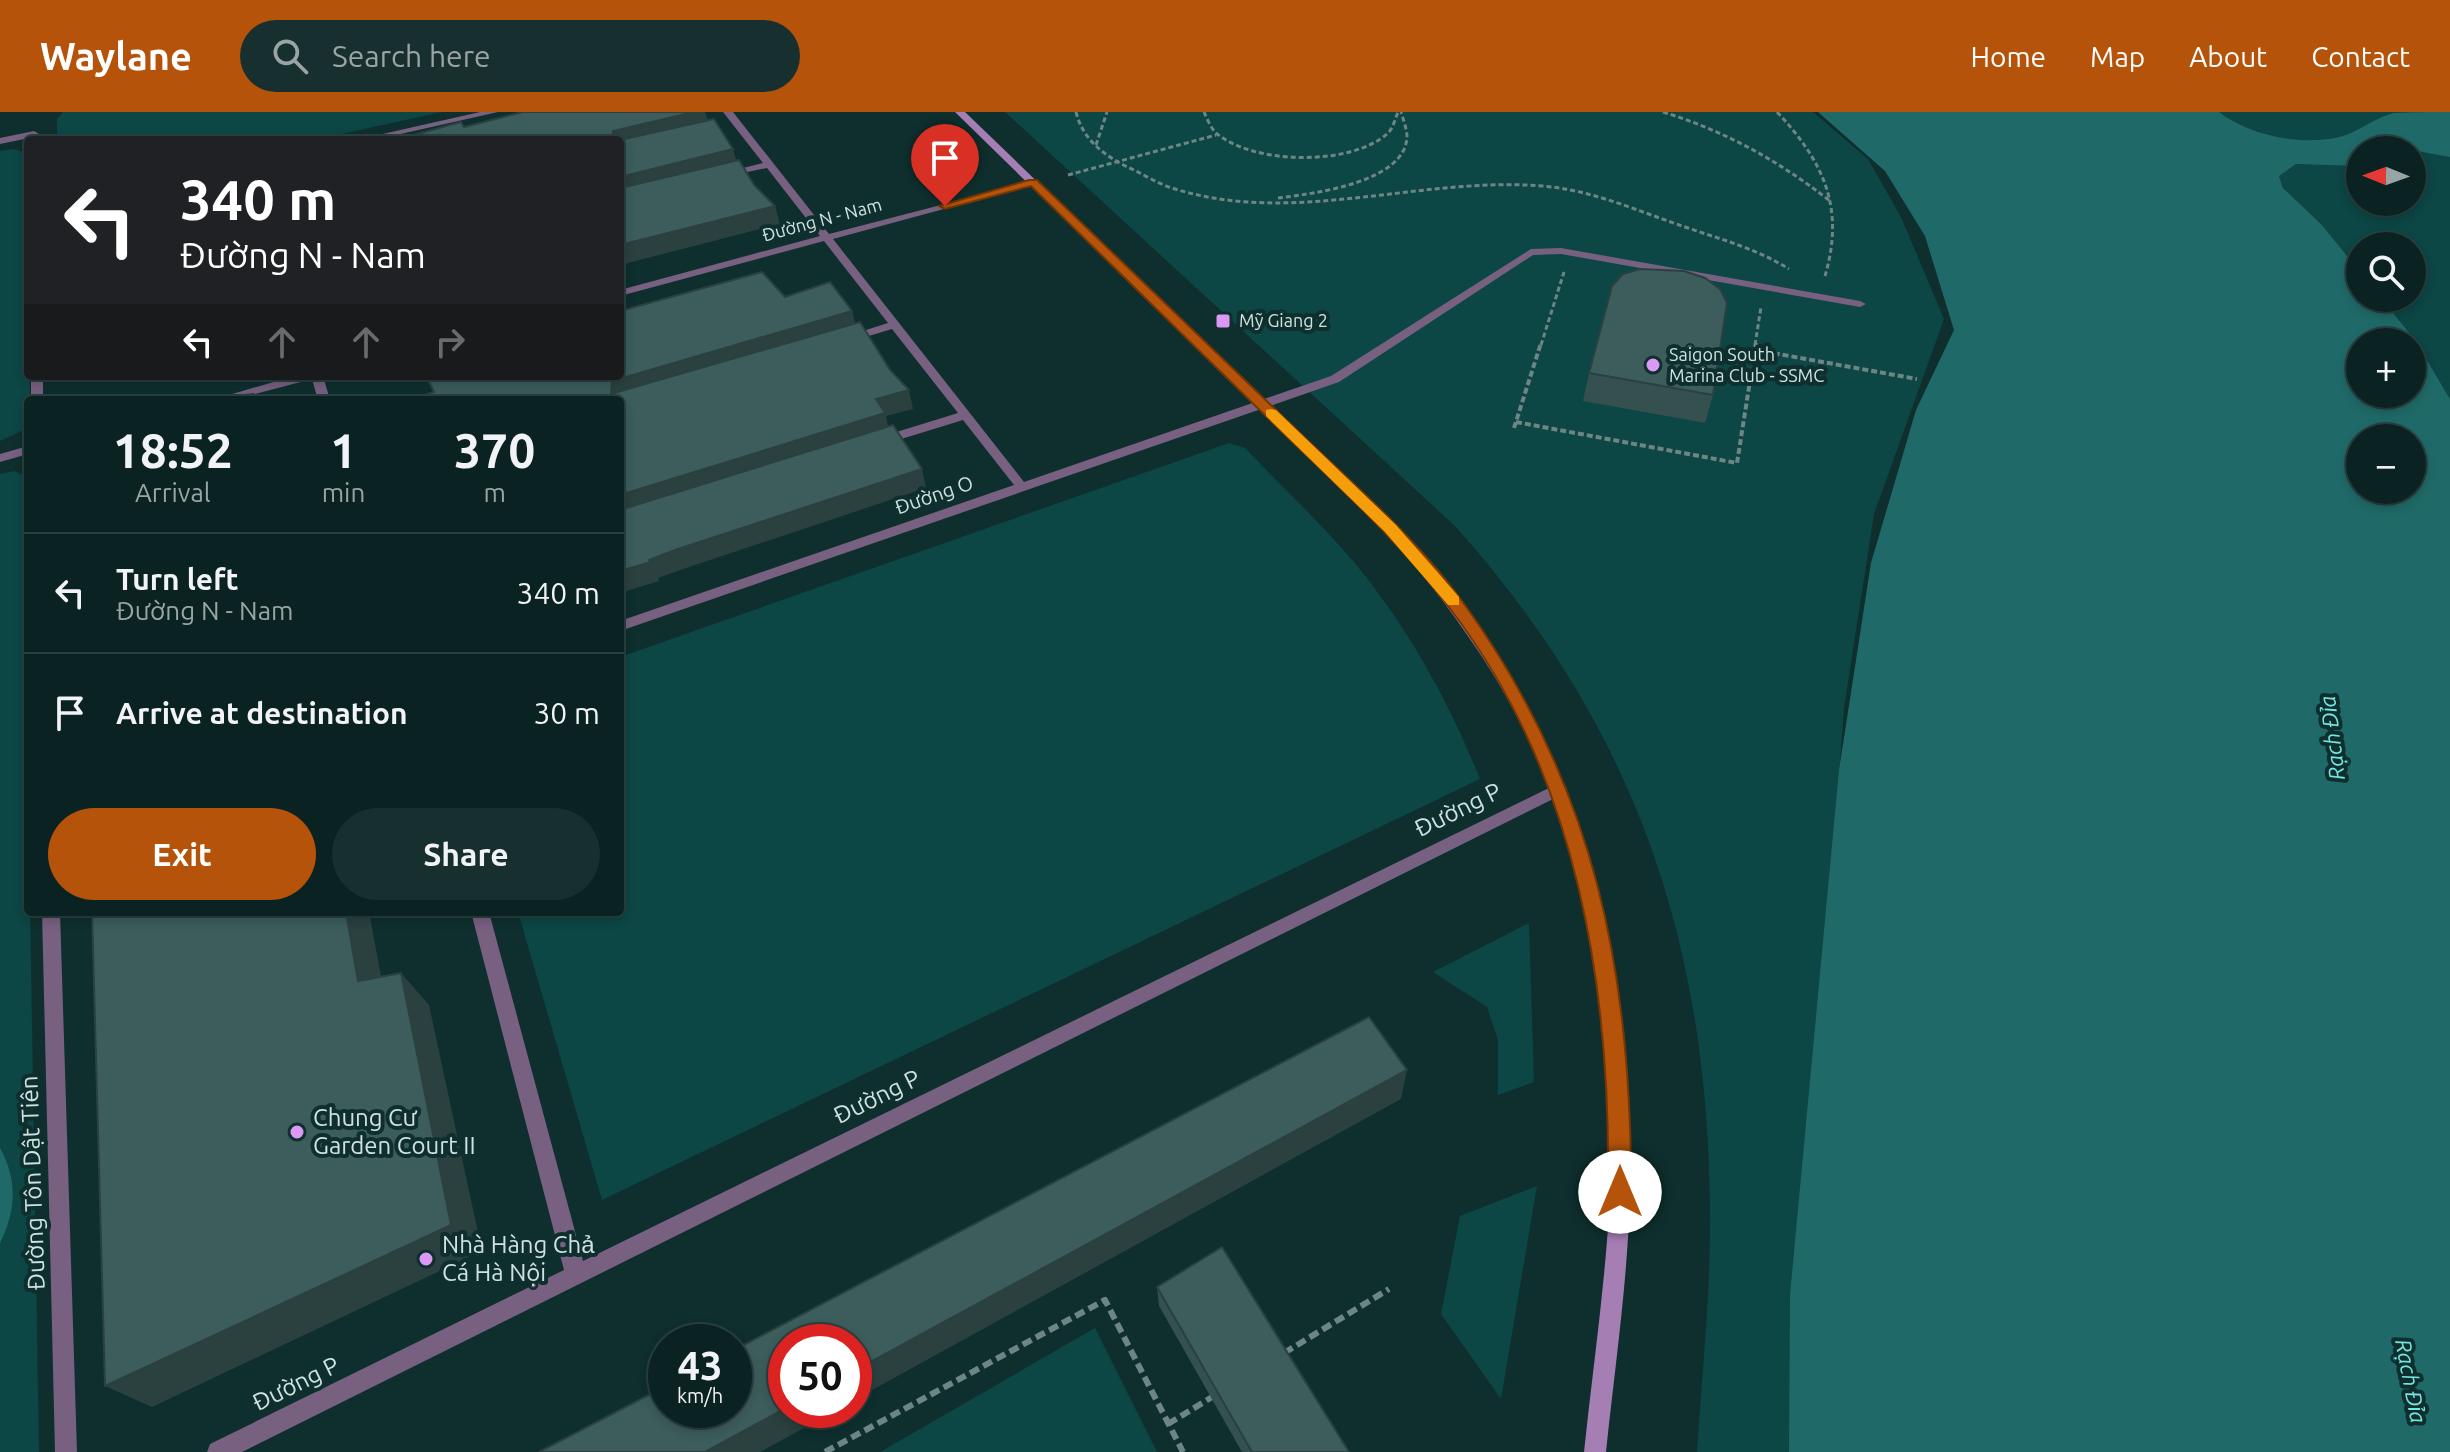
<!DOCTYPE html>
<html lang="en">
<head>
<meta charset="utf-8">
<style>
  :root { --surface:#0a2322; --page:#182f2f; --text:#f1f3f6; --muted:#99a4a5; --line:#2a4040; --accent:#b45309 }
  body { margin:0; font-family:Ubuntu,sans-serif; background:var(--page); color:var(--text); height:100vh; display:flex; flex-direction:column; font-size:30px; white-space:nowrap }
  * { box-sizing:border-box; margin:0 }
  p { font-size:26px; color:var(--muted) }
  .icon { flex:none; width:44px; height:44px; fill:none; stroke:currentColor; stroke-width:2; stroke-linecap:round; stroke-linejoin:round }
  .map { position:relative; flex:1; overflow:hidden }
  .details { position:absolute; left:24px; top:284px; width:600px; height:520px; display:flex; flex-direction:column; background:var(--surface); border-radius:8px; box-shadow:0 4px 12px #0003,0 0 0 2px var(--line) }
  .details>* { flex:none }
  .banner { position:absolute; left:24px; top:24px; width:600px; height:244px; border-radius:8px; box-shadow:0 4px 12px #0003,0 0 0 2px var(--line); background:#202124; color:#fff; overflow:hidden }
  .needle { width:52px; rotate:271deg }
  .fabs { position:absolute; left:2346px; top:24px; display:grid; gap:16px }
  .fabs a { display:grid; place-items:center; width:80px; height:80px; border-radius:50%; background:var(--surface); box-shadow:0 4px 12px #0003,0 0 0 2px var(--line); font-size:40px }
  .speed { position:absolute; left:648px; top:1212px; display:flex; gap:16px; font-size:40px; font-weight:700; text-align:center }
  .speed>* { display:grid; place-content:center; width:104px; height:104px; border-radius:50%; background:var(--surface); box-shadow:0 4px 12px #0003,0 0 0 2px var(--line); line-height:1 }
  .speed small { font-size:20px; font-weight:400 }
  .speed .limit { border:12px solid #d22; background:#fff; color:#111 }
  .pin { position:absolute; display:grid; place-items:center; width:68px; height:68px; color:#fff; margin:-82px -34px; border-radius:50% 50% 50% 0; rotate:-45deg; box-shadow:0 0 8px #0007 }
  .pin .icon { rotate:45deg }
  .me { position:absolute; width:88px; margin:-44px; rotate:0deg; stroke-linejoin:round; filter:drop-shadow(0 0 6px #0008) }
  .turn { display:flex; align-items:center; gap:28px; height:168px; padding:0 24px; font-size:36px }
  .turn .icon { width:104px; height:104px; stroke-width:2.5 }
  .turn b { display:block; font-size:56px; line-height:68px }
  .lanes { display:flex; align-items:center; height:76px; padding:0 24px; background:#0003; justify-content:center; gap:40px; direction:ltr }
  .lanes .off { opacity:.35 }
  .eta { display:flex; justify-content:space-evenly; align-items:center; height:136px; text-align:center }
  .eta b { font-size:48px; font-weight:600; line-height:56px }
  .button { display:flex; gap:16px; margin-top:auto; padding:16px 24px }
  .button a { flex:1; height:92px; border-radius:48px; background:var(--accent); color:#fff; font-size:32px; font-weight:600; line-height:92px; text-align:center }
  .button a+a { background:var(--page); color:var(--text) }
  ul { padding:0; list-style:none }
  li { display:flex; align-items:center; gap:24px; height:120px; padding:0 24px; border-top:2px solid var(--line) }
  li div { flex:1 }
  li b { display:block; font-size:30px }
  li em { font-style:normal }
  header { display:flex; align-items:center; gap:48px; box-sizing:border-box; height:112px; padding:0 40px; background:var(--accent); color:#fff }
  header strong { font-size:38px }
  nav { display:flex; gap:44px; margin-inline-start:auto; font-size:28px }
  .search { width:560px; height:72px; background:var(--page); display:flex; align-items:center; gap:20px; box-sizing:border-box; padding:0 28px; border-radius:44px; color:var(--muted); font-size:30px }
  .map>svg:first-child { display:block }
  .green { fill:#0c4645; fill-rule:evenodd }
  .water { fill:#1f6a68; fill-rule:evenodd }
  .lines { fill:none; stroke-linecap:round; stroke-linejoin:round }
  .path-far2 { stroke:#6d8685; stroke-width:3; stroke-dasharray:5 3; stroke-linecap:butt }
  .path-far1 { stroke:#6d8685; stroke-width:4; stroke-dasharray:6 3; stroke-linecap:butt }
  .path { stroke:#6d8685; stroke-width:6; stroke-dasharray:10 5; stroke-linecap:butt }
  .street { fill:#786081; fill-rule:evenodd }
  .secondary { fill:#a57eb4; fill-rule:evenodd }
  .wall { fill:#34504f }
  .shaded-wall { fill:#2a4140 }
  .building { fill:#3c5d5c; stroke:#2a4140; stroke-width:2 }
  .route { fill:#b45309; stroke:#753606; stroke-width:2 }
  .slow { fill:#f59e0b }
  .poi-dot { fill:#db99f5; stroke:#0e2f2e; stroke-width:3 }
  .labels { text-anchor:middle; stroke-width:8; stroke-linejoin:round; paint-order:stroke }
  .far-street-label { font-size:18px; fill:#cfe1e0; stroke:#0e2f2e }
  .far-poi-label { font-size:18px; fill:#cfe1e0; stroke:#0e2f2e; text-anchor:start }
  .street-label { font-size:20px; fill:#cfe1e0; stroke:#0e2f2e }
  .water-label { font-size:22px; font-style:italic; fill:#78e5e2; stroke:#0e2f2e }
  .near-street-label { font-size:24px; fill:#cfe1e0; stroke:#0e2f2e }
  .near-poi-label { font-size:24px; fill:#cfe1e0; stroke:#0e2f2e; text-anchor:start }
</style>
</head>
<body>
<header>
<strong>Waylane</strong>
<div class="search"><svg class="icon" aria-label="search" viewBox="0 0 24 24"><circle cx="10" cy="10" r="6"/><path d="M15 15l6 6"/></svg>Search here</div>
<nav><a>Home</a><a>Map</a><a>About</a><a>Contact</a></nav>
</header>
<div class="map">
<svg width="2450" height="1340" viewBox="0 0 2450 1340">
  <rect width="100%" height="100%" fill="#0e2f2e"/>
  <!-- green -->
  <path class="green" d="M 63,0 L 442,0 L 314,28 L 57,28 L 57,7 Z
    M 1005,0 L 1813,0 L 1868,47 L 1901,105 L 1944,207 L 1874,402 L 1844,596 L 1790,1340 L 1697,1340 C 1702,1260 1711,1179 1710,1099 C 1708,829 1635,615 1455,414 Z
    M 2219,0 L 2450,0 L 2450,287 L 2415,228 L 2381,186 L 2412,186 L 2412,134 L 2360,134 L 2360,160 L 2322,113 L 2283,76 L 2279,64 L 2285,57 L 2256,21 L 2247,19 ZM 2360,38 L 2412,38 L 2412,90 L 2360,90 Z
    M 14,37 L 27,41 L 30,288 L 28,316 L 0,329 L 0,39 Z
    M 1229,331 L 1245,336 C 1287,380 1333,422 1370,470 C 1416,530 1452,597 1480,667 L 602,1088 L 518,800 L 620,800 L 620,545 Z
    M 14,359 L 23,363 L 39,1340 L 0,1340 L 0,362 Z
    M 1529,811 L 1534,970 L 1498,983 L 1498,928 L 1487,895 L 1433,860 Z
    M 1537,1074 L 1501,1287 L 1441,1202 L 1460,1104 Z
    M 1095,1216 L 1157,1340 L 880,1340 Z"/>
  <!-- water -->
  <path class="water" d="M 1818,0 L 2219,0 C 2250,24 2304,35 2343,24 C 2361,18 2376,5 2394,1 C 2411,0 2433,0 2450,0 L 2450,45 L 2412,38 L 2360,38 L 2360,54 L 2296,52 L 2279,64 L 2283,76 L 2322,113 L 2360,160 L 2360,186 L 2381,186 L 2415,228 L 2450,287 L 2450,1340 L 1789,1340 L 1790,1183 L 1839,658 L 1871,451 L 1916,298 L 1954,218 L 1925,124 L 1885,59 ZM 2412,230 L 2412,282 L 2360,282 L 2360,230 ZM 2412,326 L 2412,378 L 2360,378 L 2360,326 Z
    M 0,1036 C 18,1068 16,1099 0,1131 Z"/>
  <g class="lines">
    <!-- path-far2 -->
    <path class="path-far2" d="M 1076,0 C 1083,29 1107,46 1134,58 C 1146,64 1159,72 1172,76 C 1293,115 1419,64 1542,74 C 1593,78 1640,100 1688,116 C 1723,128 1757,137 1789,157
      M 1204,0 C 1207,7 1211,16 1216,21 C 1254,53 1350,54 1387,22 C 1393,17 1395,7 1398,0
      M 1663,0 C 1725,19 1779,49 1830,89
      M 1777,0 C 1824,50 1845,96 1825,164
      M 1096,33 L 1107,0
      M 1068,63 L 1216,23
      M 1278,86 C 1311,82 1405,71 1407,25 C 1407,17 1403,7 1401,0
      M 1541,233 L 1564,160
      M 1755,233 L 1761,195"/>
    <!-- path-far1 -->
    <path class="path-far1" d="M 1756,238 L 1917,267
      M 1516,310 L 1737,351 L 1756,231
      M 1514,316 L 1541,231"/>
    <!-- path -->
    <path class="path" d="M 1284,1241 L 1389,1177
      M 1168,1312 L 1217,1282
      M 825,1340 L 1105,1188 L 1183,1340"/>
    <!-- street -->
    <path class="street" d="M 480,0 L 498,0 L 374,28 L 356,28 Z
      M 723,0 L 733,0 L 829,122 L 1037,68 L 1037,72 L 833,127 L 1024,370 L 1331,264 L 1531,137 L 1561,136 L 1860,189 L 1866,192 L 1860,195 L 1561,142 L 1533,143 L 1339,270 L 620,519 L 620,509 L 1014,373 L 963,308 L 885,332 L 877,332 L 877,326 L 958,301 L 892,217 L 852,229 L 844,229 L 844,225 L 888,211 L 824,129 L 620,184 L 620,178 L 820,124 L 767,56 L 723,65 L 723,61 L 763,51 Z
      M 34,19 L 39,22 L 39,28 L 29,28 L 29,26 L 0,32 L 0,26 Z
      M 31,264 L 43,264 L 43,288 L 31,288 Z
      M 294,264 L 323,264 L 330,288 L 318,288 L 312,267 L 232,288 L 212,288 Z
      M 28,334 L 28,342 L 0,350 L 0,342 Z
      M 1559,671 L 1565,673 L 1567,677 L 1565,681 L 242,1340 L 207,1340 L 210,1332 L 564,1158 L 471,800 L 489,800 L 583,1149 Z
      M 42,800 L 60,800 L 77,1340 L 55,1340 Z"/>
    <!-- secondary -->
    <path class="secondary" d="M 955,0 L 965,0 L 1416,435 C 1453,481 1488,527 1518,578 C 1604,729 1635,908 1630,1080 C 1628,1167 1615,1254 1606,1340 L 1584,1340 C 1593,1254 1606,1168 1610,1082 C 1617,914 1588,727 1503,579 C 1475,530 1441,486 1406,441 Z"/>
  </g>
  <!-- wall -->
  <path class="wall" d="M 1589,261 L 1713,283 L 1705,311 L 1583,289 Z
    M 1157,1175 L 1349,1340 L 1242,1340 L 1159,1194 Z"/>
  <!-- shaded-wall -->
  <path class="shaded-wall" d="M 694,0 L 705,0 L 710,14 L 620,28 L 612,28 L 613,19 Z
    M 733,37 L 738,54 L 620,84 L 620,65 Z
    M 775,94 L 780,112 L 620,153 L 620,133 Z
    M 852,199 L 857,217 L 611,282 L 612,269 Z
    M 909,278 L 913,297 L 886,304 L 889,319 L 620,404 L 620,383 L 876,287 Z
    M 922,357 L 926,376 L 686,456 L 658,466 L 659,469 L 620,481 L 620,459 L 678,437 Z
    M 346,800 L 369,800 L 388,901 L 358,869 Z
    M 401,861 L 429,893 L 482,1139 L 152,1295 L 105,1274 Z
    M 1407,958 L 1401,987 L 854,1288 L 854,1259 Z
    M 786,1296 L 786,1298 L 837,1298 L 760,1340 L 705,1340 Z"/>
  <!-- building -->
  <path class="building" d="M 523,0 L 694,0 L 613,19 L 612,28 L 395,28 L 461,10 L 464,15 Z
    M 714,7 L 733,37 L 620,65 L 620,28 Z
    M 739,48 L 754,73 L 775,94 L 620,133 L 620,76 Z
    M 1640,157 L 1684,159 L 1705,166 L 1720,177 L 1727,191 L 1713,283 L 1589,261 L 1612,174 L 1623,162 Z
    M 762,160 L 785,185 L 830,170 L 852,199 L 612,269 L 611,282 L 860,210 L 890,258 L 909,278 L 876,287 L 885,301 L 620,383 L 620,288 L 421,288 L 421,284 L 434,280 L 426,264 L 620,264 L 620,199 Z
    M 253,282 L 251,288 L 214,288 L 214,287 Z
    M 893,313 L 922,357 L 678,437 L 649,448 L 651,450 L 620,459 L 620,398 Z
    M 92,800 L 346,800 L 358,869 L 401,861 L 451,1113 L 105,1274 Z
    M 1369,905 L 1407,958 L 854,1259 L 854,1230 L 786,1230 L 786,1296 L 705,1340 L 539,1340 L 666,1274 L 666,1298 L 734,1298 L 734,1238 Z
    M 1222,1135 L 1349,1340 L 1252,1340 L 1157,1175 Z"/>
  <!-- route -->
  <path class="route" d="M 1029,68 L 1037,68 C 1125,152 1212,236 1299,320 C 1356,375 1419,428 1465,493 C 1595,674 1632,861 1631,1080 L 1628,1088 L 1620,1091 L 1612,1088 L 1608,1080 C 1611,876 1578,664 1451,498 C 1401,431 1339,375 1279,317 C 1197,236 1114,155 1031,74 L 945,97 L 939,94 Z"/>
  <!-- slow -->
  <path class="slow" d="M 1271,297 L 1276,298 L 1396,413 L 1459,485 L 1459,493 L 1448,493 L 1385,420 L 1266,304 L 1266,298 Z"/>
  <!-- markers -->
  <g class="poi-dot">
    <rect x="1215" y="201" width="16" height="16" rx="4"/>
    <circle cx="1653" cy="253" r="8"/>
    <circle cx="297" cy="1020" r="8"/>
    <circle cx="426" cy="1147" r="8"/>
  </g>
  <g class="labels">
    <!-- far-street labels -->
    <g class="far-street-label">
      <text transform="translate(822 108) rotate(-15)" y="6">Đường N - Nam</text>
    </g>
    <!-- far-poi labels -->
    <g class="far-poi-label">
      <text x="1239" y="215">Mỹ Giang 2</text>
      <text x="1669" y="249">Saigon South<tspan x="1669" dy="21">Marina Club - SSMC</tspan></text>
    </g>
    <!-- street labels -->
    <g class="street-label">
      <text transform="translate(934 383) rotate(-19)" y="7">Đường O</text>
    </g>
    <!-- water labels -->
    <g class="water-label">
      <text transform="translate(2332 626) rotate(-97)" y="8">Rạch Đỉa</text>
      <text transform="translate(2411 1269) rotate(79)" y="8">Rạch Đỉa</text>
    </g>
    <!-- near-street labels -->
    <g class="near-street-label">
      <text transform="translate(1458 698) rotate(-26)" y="8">Đường P</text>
      <text transform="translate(877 985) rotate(-26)" y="8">Đường P</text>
      <text transform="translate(33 1071) rotate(-92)" y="8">Đường Tôn Dật Tiên</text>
      <text transform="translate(296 1272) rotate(-26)" y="8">Đường P</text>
    </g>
    <!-- near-poi labels -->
    <g class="near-poi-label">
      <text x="313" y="1014">Chung Cư<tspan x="313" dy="28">Garden Court II</tspan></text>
      <text x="442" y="1141">Nhà Hàng Chả<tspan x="442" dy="28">Cá Hà Nội</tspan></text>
    </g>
  </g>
</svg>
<div class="fabs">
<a><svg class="needle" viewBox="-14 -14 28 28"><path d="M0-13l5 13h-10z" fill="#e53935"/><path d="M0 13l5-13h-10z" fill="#99a4a5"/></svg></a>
<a><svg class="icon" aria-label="search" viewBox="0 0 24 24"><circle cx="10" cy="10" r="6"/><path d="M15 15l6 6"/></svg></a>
<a>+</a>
<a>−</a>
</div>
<div class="speed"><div>43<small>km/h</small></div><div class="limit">50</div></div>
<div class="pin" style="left:945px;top:94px;background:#d93025"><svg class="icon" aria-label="arrive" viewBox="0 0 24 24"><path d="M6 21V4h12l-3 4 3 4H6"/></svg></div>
<svg class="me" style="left:1620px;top:1080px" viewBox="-20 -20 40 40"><circle r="19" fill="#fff"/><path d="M0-13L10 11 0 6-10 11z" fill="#b45309"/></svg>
<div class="banner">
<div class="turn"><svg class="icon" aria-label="left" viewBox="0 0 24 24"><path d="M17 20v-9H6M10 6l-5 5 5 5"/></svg><div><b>340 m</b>Đường N - Nam</div></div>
<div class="lanes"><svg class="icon" aria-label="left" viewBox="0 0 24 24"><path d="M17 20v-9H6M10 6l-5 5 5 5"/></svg><svg class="icon off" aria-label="ahead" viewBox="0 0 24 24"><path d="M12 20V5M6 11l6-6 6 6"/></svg><svg class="icon off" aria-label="ahead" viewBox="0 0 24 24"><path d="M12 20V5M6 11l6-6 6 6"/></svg><svg class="icon off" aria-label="right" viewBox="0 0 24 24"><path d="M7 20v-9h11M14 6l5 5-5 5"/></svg></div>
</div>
<section class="details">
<div class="eta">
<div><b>18:52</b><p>Arrival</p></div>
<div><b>1</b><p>min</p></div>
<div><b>370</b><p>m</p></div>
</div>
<ul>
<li><svg class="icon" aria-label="left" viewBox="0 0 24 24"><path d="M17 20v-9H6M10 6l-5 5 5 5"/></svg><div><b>Turn left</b><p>Đường N - Nam</p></div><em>340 m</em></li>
<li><svg class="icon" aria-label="arrive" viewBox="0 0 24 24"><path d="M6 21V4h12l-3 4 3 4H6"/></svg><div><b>Arrive at destination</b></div><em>30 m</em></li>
</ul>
<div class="button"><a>Exit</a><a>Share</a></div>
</section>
</div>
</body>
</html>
